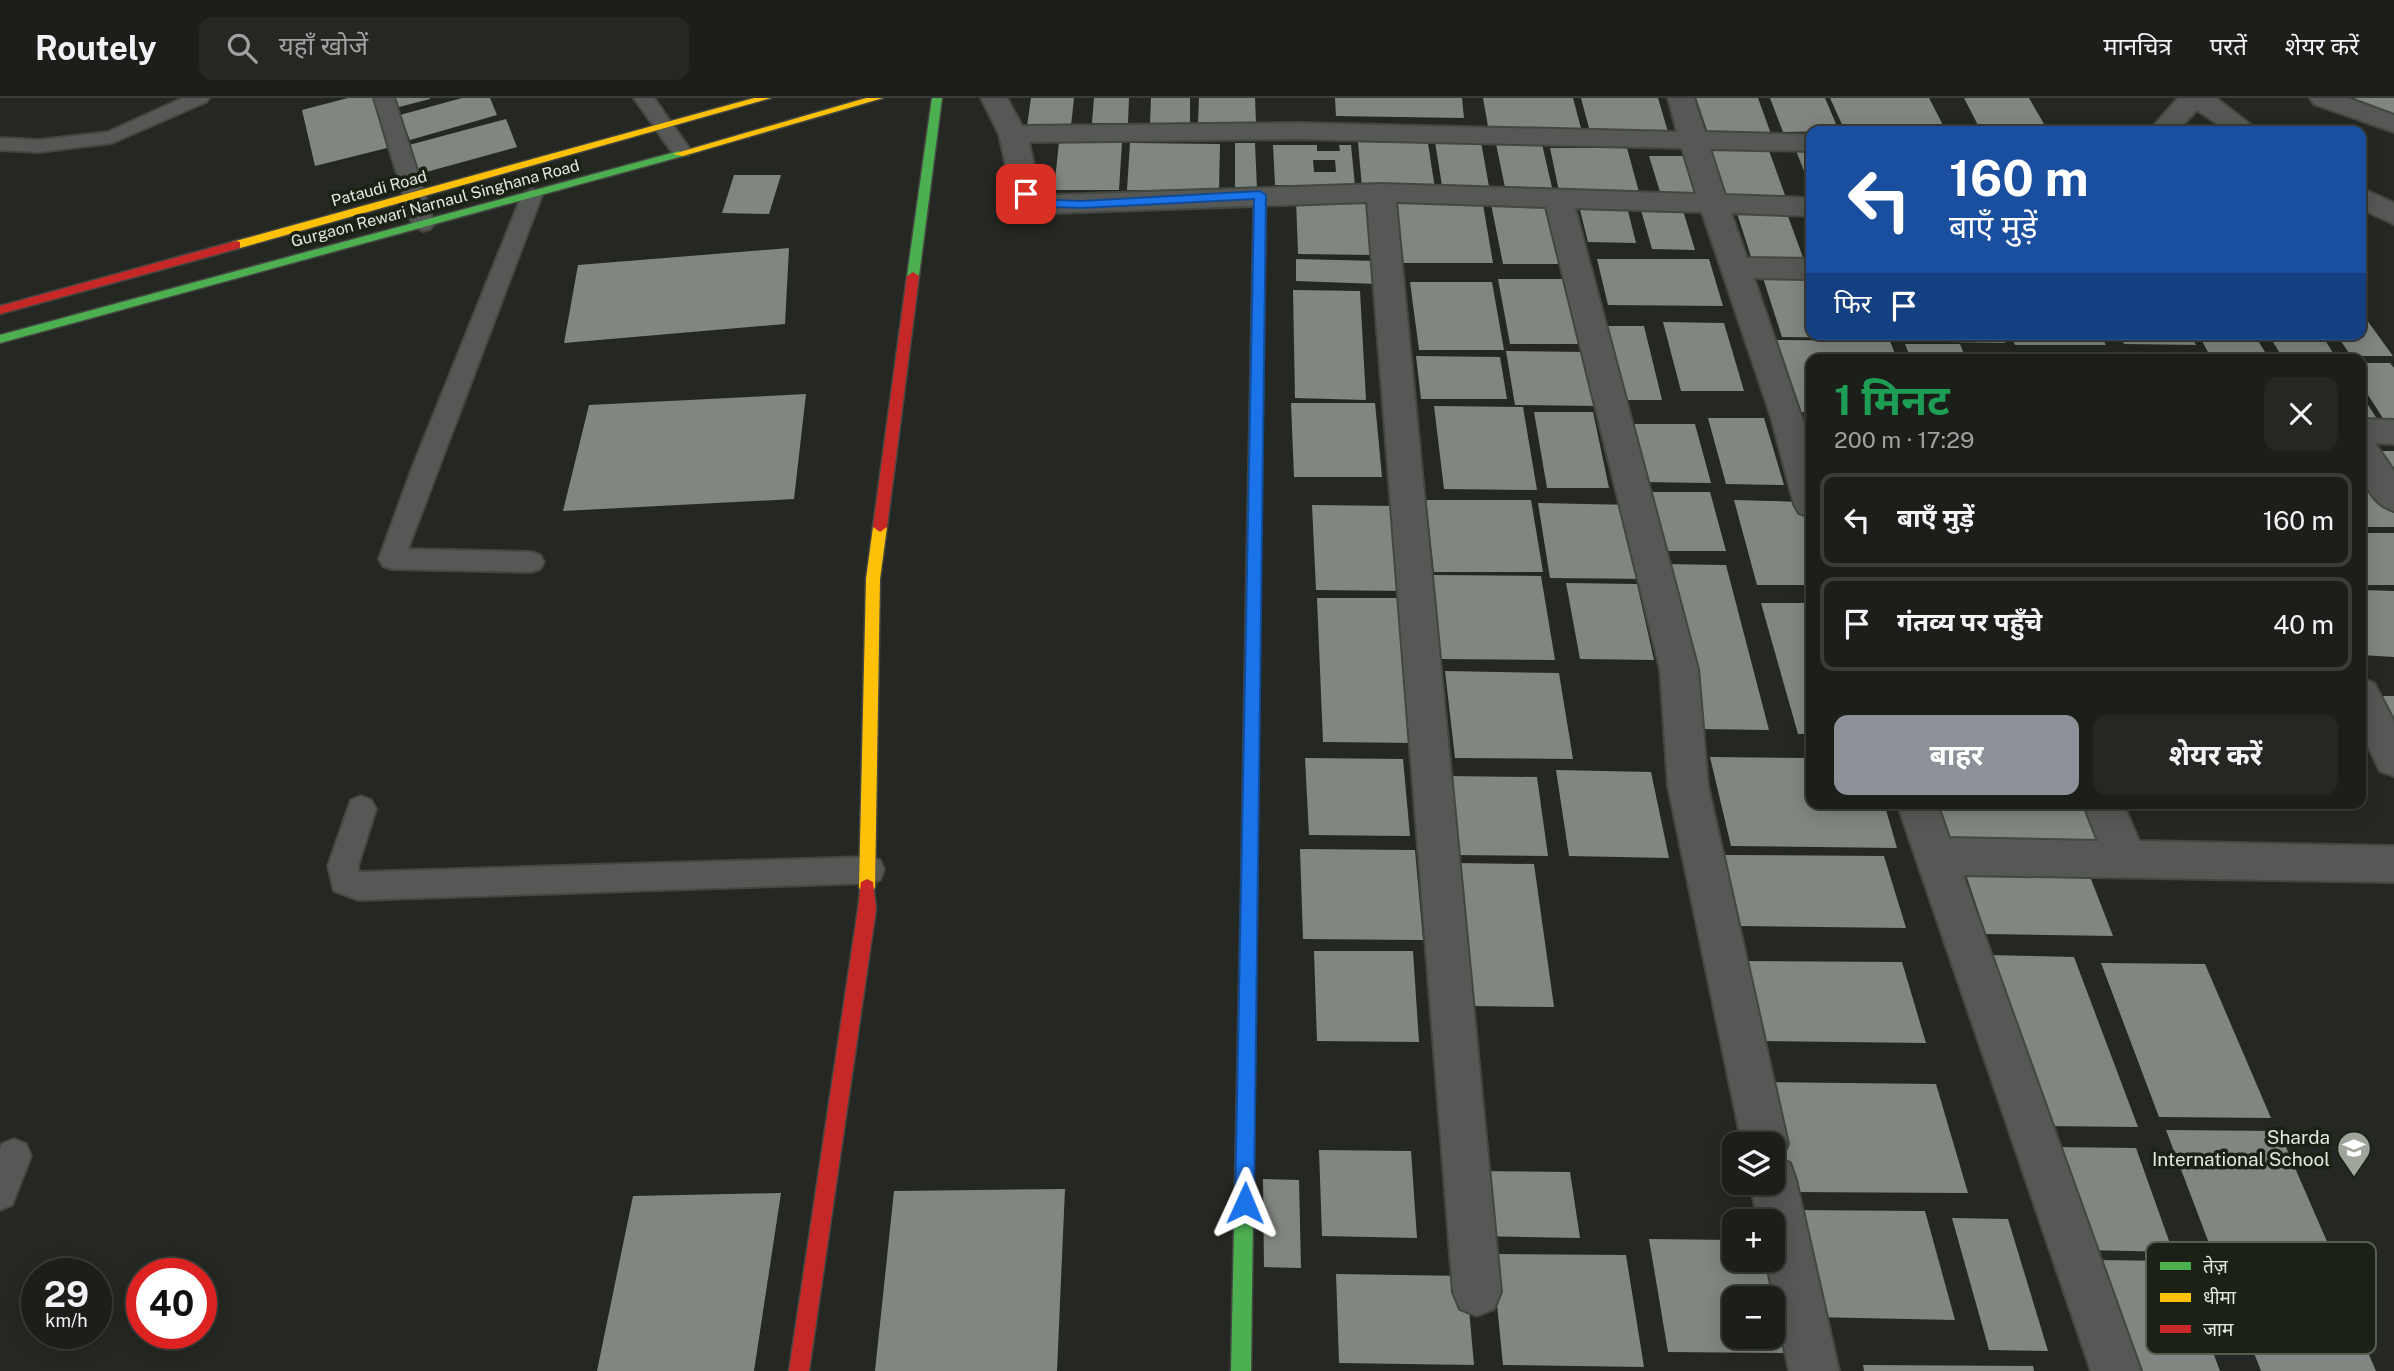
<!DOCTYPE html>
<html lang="hi">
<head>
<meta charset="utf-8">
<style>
  :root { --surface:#1c1e1a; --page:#252723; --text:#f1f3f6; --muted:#a0a2a2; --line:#3a3c39; --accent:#8c9099 }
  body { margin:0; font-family:"Public Sans","Noto Sans Devanagari",sans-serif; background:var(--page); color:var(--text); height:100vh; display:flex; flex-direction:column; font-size:26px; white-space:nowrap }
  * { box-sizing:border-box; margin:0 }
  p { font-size:23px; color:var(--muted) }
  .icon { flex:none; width:38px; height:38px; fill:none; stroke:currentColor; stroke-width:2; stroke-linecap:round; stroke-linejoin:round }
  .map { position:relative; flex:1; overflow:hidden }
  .drawer { position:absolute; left:1806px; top:256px; width:560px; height:455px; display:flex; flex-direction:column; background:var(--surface); border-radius:14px; box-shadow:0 4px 18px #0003,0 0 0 2px var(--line) }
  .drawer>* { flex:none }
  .top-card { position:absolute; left:1806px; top:28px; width:560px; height:214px; border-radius:14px; box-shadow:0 4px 18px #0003,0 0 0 2px var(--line); background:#1a4fa0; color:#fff; overflow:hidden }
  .fabs { position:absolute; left:1722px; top:1034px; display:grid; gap:14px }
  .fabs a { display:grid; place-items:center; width:63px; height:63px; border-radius:14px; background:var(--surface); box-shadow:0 4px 18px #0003,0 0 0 2px var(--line); font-size:35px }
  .speed { position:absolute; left:21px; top:1160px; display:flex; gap:14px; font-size:35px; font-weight:700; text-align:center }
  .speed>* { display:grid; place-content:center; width:91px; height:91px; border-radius:50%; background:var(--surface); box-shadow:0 4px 18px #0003,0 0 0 2px var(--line); line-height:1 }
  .speed small { font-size:18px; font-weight:400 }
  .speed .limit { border:10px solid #d22; background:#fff; color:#111 }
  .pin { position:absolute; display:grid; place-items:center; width:60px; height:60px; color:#fff; margin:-30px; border-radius:14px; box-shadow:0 4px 10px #0006 }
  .me { position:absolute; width:77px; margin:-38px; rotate:1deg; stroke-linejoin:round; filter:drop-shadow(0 0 5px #0008) }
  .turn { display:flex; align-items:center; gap:24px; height:147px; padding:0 28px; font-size:32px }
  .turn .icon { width:91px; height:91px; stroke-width:2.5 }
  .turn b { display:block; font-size:49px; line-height:60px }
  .then { display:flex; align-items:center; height:66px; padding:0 28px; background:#0003; gap:14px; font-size:26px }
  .round { display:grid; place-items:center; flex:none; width:74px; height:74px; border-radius:14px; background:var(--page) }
  .headline { display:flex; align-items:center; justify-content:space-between; height:119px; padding:0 28px }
  h1 { font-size:42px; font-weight:700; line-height:52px; color:#1e9e55 }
  .cta { display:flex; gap:14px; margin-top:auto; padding:14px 28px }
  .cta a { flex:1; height:80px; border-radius:14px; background:var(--accent); color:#fff; font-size:28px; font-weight:700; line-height:80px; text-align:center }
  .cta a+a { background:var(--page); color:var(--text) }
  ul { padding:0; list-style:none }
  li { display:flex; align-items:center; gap:21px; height:94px; margin:0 14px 10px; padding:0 14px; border:4px solid var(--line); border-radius:14px }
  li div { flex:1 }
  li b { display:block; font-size:26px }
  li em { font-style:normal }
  header { display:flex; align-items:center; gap:42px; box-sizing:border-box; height:98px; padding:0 35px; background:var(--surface); border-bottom:2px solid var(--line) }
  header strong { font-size:33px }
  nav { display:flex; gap:38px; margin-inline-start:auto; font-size:24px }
  .search { width:490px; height:63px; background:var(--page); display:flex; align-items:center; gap:18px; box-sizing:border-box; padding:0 24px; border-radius:14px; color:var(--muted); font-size:26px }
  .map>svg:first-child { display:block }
  .building { fill:#828680; fill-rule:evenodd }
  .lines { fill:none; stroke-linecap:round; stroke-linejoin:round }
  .lane-casing { stroke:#434641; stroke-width:4 }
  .street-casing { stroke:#434641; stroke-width:4 }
  .fast-casing { stroke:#434641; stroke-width:3 }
  .slow-casing { stroke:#434641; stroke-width:3 }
  .jam-casing { stroke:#434641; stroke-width:3 }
  .lane { fill:#565855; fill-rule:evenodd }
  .street { fill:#565855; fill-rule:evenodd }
  .fast { fill:#4caf50; fill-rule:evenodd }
  .slow { fill:#ffc107; fill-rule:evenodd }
  .jam { fill:#c62828; fill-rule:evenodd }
  .route { fill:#1a73e8; stroke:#114b97; stroke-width:2 }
  .labels { text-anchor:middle; stroke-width:7; stroke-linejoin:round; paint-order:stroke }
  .far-street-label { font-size:16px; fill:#e2e8de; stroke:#1b2215 }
  .poi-label { font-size:19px; fill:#e2e8de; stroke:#1b2215; text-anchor:end }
  .key { fill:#1b2215; stroke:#575d51; stroke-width:2 }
  .key-label { font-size:19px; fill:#e2e8de }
</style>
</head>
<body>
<header>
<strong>Routely</strong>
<div class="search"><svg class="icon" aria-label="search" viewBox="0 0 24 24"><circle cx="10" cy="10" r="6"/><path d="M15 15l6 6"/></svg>यहाँ खोजें</div>
<nav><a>मानचित्र</a><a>परतें</a><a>शेयर करें</a></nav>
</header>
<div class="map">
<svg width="2394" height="1273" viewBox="0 0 2394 1273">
  <rect width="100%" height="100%" fill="#252822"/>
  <!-- building -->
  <path class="building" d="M 348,0 L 373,0 L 387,50 L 315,68 L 302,12 Z
    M 396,0 L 430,0 L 430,1 L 399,9 Z
    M 462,0 L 490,0 L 497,17 L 410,42 L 400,17 Z
    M 1031,0 L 1074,0 L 1071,28 L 1027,28 Z
    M 1094,0 L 1129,0 L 1128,25 L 1092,25 Z
    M 1151,0 L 1190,0 L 1190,27 L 1150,27 Z
    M 1199,0 L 1255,0 L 1256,25 L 1198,25 Z
    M 1335,0 L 1462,0 L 1464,20 L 1336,18 Z
    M 1483,0 L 1573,0 L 1582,34 L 1489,34 Z
    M 1581,0 L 1658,0 L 1668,34 L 1590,34 Z
    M 1696,0 L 1758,0 L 1771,36 L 1708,35 Z
    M 1770,0 L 1825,0 L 1839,33 L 1783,34 Z
    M 1830,0 L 1929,0 L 1946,33 L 1845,33 Z
    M 1964,0 L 2029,0 L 2048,33 L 1981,33 Z
    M 2355,0 L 2394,0 L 2394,19 L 2353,5 Z
    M 506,21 L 517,49 L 419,76 L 409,47 Z
    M 1059,44 L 1122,44 L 1119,92 L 1054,92 Z
    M 1358,44 L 1428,45 L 1435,91 L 1362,90 Z
    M 1435,44 L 1481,44 L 1490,94 L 1443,94 Z
    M 1130,45 L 1220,46 L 1219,93 L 1127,92 Z
    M 1235,45 L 1255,45 L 1257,92 L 1235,92 Z
    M 1496,46 L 1542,46 L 1553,94 L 1506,94 Z
    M 1273,47 L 1317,47 L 1317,53 L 1340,53 L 1339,47 L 1351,47 L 1355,88 L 1275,87 ZM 1313,62 L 1335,62 L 1336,74 L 1314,74 Z
    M 1550,50 L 1627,50 L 1639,94 L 1559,93 Z
    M 1709,50 L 1768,50 L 1786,100 L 1725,100 Z
    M 1795,50 L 1811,50 L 1811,91 Z
    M 1649,58 L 1686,58 L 1699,97 L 1661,97 Z
    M 734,77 L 781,77 L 769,116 L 722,115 Z
    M 1296,101 L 1372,102 L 1377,157 L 1298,156 Z
    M 1393,101 L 1482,101 L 1493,165 L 1401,165 Z
    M 1490,101 L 1545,102 L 1560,166 L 1503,166 Z
    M 1639,105 L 1681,106 L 1695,152 L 1652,151 Z
    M 1579,108 L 1627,109 L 1636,145 L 1588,144 Z
    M 1735,109 L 1785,110 L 1805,165 L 1753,165 Z
    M 789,150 L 785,226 L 564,245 L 578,167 Z
    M 1296,161 L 1377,163 L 1378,186 L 1296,183 Z
    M 1597,161 L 1709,161 L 1723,208 L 1608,207 Z
    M 1763,180 L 1811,181 L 1811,236 L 1865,236 L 1867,240 L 1782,239 Z
    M 1498,181 L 1567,181 L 1582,246 L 1510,246 Z
    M 1410,184 L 1492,184 L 1504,252 L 1419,252 Z
    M 1293,192 L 1360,193 L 1366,302 L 1295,300 Z
    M 2361,214 L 2393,258 L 2351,258 L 2336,236 L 2361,236 Z
    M 1663,224 L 1724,225 L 1744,293 L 1681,293 Z
    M 1598,228 L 1644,228 L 1662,302 L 1615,302 Z
    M 1942,236 L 2001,236 L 2005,245 L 1945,244 Z
    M 2010,236 L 2100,236 L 2106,247 L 2015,247 Z
    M 2119,236 L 2190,236 L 2196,247 L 2124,246 Z
    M 2198,236 L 2254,236 L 2265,254 L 2208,254 Z
    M 2268,236 L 2321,236 L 2337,261 L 2283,260 Z
    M 1777,242 L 1890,243 L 1897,261 L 1811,261 L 1811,315 L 1801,314 Z
    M 1905,246 L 1960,246 L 1966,261 L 1911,261 Z
    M 1506,253 L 1587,254 L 1598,308 L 1515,307 Z
    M 2008,255 L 2071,255 L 2074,261 L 2010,261 Z
    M 1416,258 L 1500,259 L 1507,301 L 1421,301 Z
    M 2361,265 L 2390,265 L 2394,270 L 2394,325 L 2386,325 L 2361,286 Z
    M 806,296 L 794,401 L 563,413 L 589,307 Z
    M 2361,296 L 2379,324 L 2361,324 Z
    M 1291,305 L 1375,305 L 1382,379 L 1294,379 Z
    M 1434,308 L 1523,309 L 1537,392 L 1444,391 Z
    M 1534,314 L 1593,314 L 1609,390 L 1547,390 Z
    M 1708,320 L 1764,320 L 1784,387 L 1726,386 Z
    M 1626,326 L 1695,326 L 1711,385 L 1639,384 Z
    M 2375,353 L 2394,353 L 2394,382 Z
    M 2361,362 L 2394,415 L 2394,429 L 2361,429 Z
    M 1643,394 L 1710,394 L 1726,453 L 1657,453 Z
    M 1426,402 L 1531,402 L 1543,474 L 1434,474 Z
    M 1734,402 L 1804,404 L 1811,426 L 1811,487 L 1757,487 Z
    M 1538,405 L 1634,407 L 1651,481 L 1550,480 Z
    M 1312,407 L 1398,408 L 1407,493 L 1316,492 Z
    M 2361,435 L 2394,435 L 2394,487 L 2361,487 Z
    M 1661,466 L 1726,467 L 1769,632 L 1699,631 Z
    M 1432,477 L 1541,478 L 1555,562 L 1441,561 Z
    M 1566,485 L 1637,486 L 1654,562 L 1580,561 Z
    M 2361,492 L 2394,493 L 2394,559 L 2361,557 Z
    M 1317,500 L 1407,500 L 1420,645 L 1323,644 Z
    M 1761,505 L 1811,505 L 1811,636 L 1798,636 Z
    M 1445,573 L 1559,575 L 1573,661 L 1455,660 Z
    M 2373,598 L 2394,598 L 2394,634 Z
    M 1710,659 L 1811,660 L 1811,705 L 1884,705 L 1897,750 L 1731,748 Z
    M 1305,660 L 1403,661 L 1410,738 L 1309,737 Z
    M 1556,672 L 1651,674 L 1669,760 L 1569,758 Z
    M 1447,678 L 1537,679 L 1548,758 L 1455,757 Z
    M 1931,705 L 2083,705 L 2101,751 L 1945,749 Z
    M 1300,751 L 1415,752 L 1423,842 L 1303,841 Z
    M 1723,757 L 1884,758 L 1906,830 L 1739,828 Z
    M 1961,762 L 2084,763 L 2113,838 L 1986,836 Z
    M 1455,765 L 1534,766 L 1554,909 L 1470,908 Z
    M 1314,853 L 1413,853 L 1419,944 L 1317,943 Z
    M 1987,857 L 2074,859 L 2138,1029 L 2044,1028 Z
    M 1739,863 L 1902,864 L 1926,945 L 1757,943 Z
    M 2101,865 L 2205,866 L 2271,1020 L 2159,1019 Z
    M 1765,984 L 1936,986 L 1968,1095 L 1790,1094 Z
    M 2166,1032 L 2279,1033 L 2335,1162 L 2215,1161 Z
    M 2050,1049 L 2136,1050 L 2173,1154 L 2085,1152 Z
    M 1319,1052 L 1411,1053 L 1417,1140 L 1322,1138 Z
    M 1473,1073 L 1570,1074 L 1580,1140 L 1479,1138 Z
    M 1263,1081 L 1299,1082 L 1301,1170 L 1264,1169 Z
    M 1065,1091 L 1057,1273 L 875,1273 L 894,1093 Z
    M 781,1095 L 754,1273 L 597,1273 L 633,1098 Z
    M 1788,1112 L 1925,1113 L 1955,1222 L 1811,1219 Z
    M 1952,1120 L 2008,1121 L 2048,1253 L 1989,1252 Z
    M 1649,1141 L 1734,1142 L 1734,1162 L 1766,1162 L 1774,1200 L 1734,1200 L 1734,1239 L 1773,1239 L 1774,1202 L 1785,1255 L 1668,1254 Z
    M 1492,1156 L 1626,1157 L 1644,1269 L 1503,1267 Z
    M 2093,1162 L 2179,1163 L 2220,1273 L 2129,1273 Z
    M 1336,1176 L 1466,1178 L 1474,1267 L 1339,1265 Z
    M 2228,1188 L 2339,1188 L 2376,1273 L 2261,1273 Z
    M 1863,1267 L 2033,1268 L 2034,1273 L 1864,1273 Z"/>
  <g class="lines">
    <!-- lane casing -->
    <g class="lane-casing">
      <path id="lane" d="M 183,0 L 209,0 L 206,4 L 112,45 L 39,54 L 0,52 L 0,40 L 39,42 L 108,34 Z
        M 374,0 L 394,0 L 434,126 L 430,131 L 423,133 L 412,126 Z
        M 634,0 L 654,0 L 691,53 L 688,57 L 674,57 Z
        M 532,91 L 542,97 L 408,451 L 531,454 L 540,457 L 544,464 L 540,471 L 531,474 L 392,471 L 383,468 L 379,461 L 411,373 L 522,97 Z
        M 361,698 L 371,702 L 376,711 L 358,768 L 359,774 L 869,759 L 880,762 L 884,772 L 880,782 L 869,785 L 358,802 L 334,793 L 328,768 L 351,702 Z
        M 14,1041 L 26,1046 L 31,1058 L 12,1107 L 0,1112 L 0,1051 L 2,1046 Z"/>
    </g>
    <!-- street casing -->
    <g class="street-casing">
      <path id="street" d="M 981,0 L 1007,0 L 1022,28 L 1301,25 L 1677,34 L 1668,0 L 1694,0 L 1705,34 L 1811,37 L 1811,53 L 1710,51 L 1725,97 L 1811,100 L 1811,118 L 1731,115 L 1747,160 L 1811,161 L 1811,181 L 1754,180 L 1811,347 L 1811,419 L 1799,415 L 1794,406 L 1771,319 L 1702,114 L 1575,110 L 1698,571 L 1708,688 L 1788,1046 L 1781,1062 L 1790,1065 L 1796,1082 L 1839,1273 L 1789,1273 L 1766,1162 L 1773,1162 L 1773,1124 L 1758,1124 L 1750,1085 L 1773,1085 L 1773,1046 L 1742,1046 L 1668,688 L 1660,571 L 1546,109 L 1396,104 L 1501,1194 L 1494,1211 L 1477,1218 L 1460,1211 L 1453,1194 L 1367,104 L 1055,115 C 1041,111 1020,108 1012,96 L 999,36 ZM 1301,41 L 1682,50 L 1696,96 L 1381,86 L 1057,97 L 1039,91 L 1029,44 Z
        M 2178,0 L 2216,0 L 2259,33 L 2228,33 L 2197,12 L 2177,33 L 2149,33 Z
        M 2310,0 L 2348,0 L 2394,17 L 2394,34 L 2314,6 Z
        M 2361,90 L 2394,105 L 2394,126 L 2361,111 Z
        M 2361,321 L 2394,322 L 2394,346 L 2375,345 L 2394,373 L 2394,413 C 2356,401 2360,353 2361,321 Z
        M 2361,580 L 2374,585 L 2394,623 L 2394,678 L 2380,673 L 2361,634 Z
        M 1897,705 L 1937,705 L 1949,740 L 2098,743 L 2083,705 L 2123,705 L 2139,743 L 2394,748 L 2394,784 L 1963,777 L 2141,1273 L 2091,1273 Z"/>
    </g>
    <!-- fast casing -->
    <g class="fast-casing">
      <path id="fast" d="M 932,0 L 942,0 L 919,178 L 913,182 L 907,178 Z
        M 679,53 L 685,56 L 683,58 L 0,245 L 0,237 Z
        M 1260,93 L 1266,97 L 1260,500 L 1253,506 L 1246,500 L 1254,97 Z
        M 1249,791 L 1255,794 L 1257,799 L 1251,1273 L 1231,1273 L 1241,799 L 1243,794 Z"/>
    </g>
    <!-- slow casing -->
    <g class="slow-casing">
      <path id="slow" d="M 754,0 L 771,0 L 240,150 L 232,150 L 230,147 L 232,144 Z
        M 866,0 L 883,0 L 683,58 L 673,56 Z
        M 880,424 L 887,429 L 880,481 L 875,789 L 873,794 L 867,797 L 861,794 L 859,789 L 866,481 L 873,429 Z
        M 1253,494 L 1260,500 L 1257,799 L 1255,804 L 1249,807 L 1243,804 L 1241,799 L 1246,500 Z"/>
    </g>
    <!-- jam casing -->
    <g class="jam-casing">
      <path id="jam" d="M 236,143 L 240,144 L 240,150 L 0,216 L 0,208 Z
        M 913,174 L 919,178 L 887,429 L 880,434 L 873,429 L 907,178 Z
        M 867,781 L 873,784 L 876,811 L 809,1273 L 789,1273 L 858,811 L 861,784 Z"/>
    </g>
    <!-- lane -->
    <use href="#lane" class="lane"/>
    <!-- street -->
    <use href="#street" class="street"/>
    <!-- fast -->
    <use href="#fast" class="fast"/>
    <!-- slow -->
    <use href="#slow" class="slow"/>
    <!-- jam -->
    <use href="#jam" class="jam"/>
  </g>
  <!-- route -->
  <path class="route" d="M 1026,92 L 1056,102 L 1082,103 L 1260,93 L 1266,97 L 1254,1105 L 1252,1112 L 1245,1115 L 1238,1112 L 1235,1105 L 1254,101 L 1082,110 L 1055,109 L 1022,98 L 1020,96 Z"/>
  <!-- icons -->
  <defs>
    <g id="school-pin" transform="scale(1.75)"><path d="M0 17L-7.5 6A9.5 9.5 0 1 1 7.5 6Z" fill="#a0a59c" stroke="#1b2215"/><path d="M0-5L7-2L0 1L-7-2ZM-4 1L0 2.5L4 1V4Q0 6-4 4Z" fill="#fff"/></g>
  </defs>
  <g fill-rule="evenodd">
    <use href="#school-pin" x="2354" y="1050"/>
  </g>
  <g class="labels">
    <!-- far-street labels -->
    <g class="far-street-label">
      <text transform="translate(379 90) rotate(-15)" y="6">Pataudi Road</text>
      <text transform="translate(435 105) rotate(-15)" y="6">Gurgaon Rewari Narnaul Singhana Road</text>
    </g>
    <!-- poi labels -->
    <g class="poi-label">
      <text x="2330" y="1046">Sharda<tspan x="2330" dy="22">International School</tspan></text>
    </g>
  </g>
  <!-- legend -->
  <rect x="2146" y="1144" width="230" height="112" rx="10" class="key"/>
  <rect x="2160" y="1164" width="31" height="8" fill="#4caf50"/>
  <rect x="2160" y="1195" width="31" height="9" fill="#ffc107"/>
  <rect x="2160" y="1227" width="31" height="8" fill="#c62828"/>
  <g class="key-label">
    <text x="2203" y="1175">तेज़</text>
    <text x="2203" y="1206">धीमा</text>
    <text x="2203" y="1238">जाम</text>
  </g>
</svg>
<div class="fabs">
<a><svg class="icon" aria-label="layers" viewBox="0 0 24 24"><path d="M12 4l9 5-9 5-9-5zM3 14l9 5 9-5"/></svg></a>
<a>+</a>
<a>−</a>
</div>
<div class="speed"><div>29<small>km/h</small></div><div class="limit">40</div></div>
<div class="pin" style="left:1026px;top:96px;background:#d93025"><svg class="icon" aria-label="arrive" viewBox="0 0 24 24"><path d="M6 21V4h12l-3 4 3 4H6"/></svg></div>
<svg class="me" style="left:1245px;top:1105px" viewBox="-20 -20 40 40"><path d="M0-17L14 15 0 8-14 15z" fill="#1a73e8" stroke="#fff" stroke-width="4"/></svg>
<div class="top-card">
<div class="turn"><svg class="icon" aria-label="left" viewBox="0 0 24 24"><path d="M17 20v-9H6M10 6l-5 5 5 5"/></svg><div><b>160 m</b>बाएँ मुड़ें</div></div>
<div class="then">फिर<svg class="icon" aria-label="arrive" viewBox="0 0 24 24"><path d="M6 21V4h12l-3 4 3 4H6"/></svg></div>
</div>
<section class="drawer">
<div class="headline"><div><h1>1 मिनट</h1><p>200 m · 17:29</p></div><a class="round"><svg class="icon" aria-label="close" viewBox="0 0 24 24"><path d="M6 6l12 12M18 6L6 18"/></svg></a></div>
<ul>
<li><svg class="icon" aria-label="left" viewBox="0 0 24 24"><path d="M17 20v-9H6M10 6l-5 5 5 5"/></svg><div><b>बाएँ मुड़ें</b></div><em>160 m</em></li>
<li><svg class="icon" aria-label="arrive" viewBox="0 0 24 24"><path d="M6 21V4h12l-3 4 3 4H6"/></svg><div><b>गंतव्य पर पहुँचे</b></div><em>40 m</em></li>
</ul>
<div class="cta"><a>बाहर</a><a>शेयर करें</a></div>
</section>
</div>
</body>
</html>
